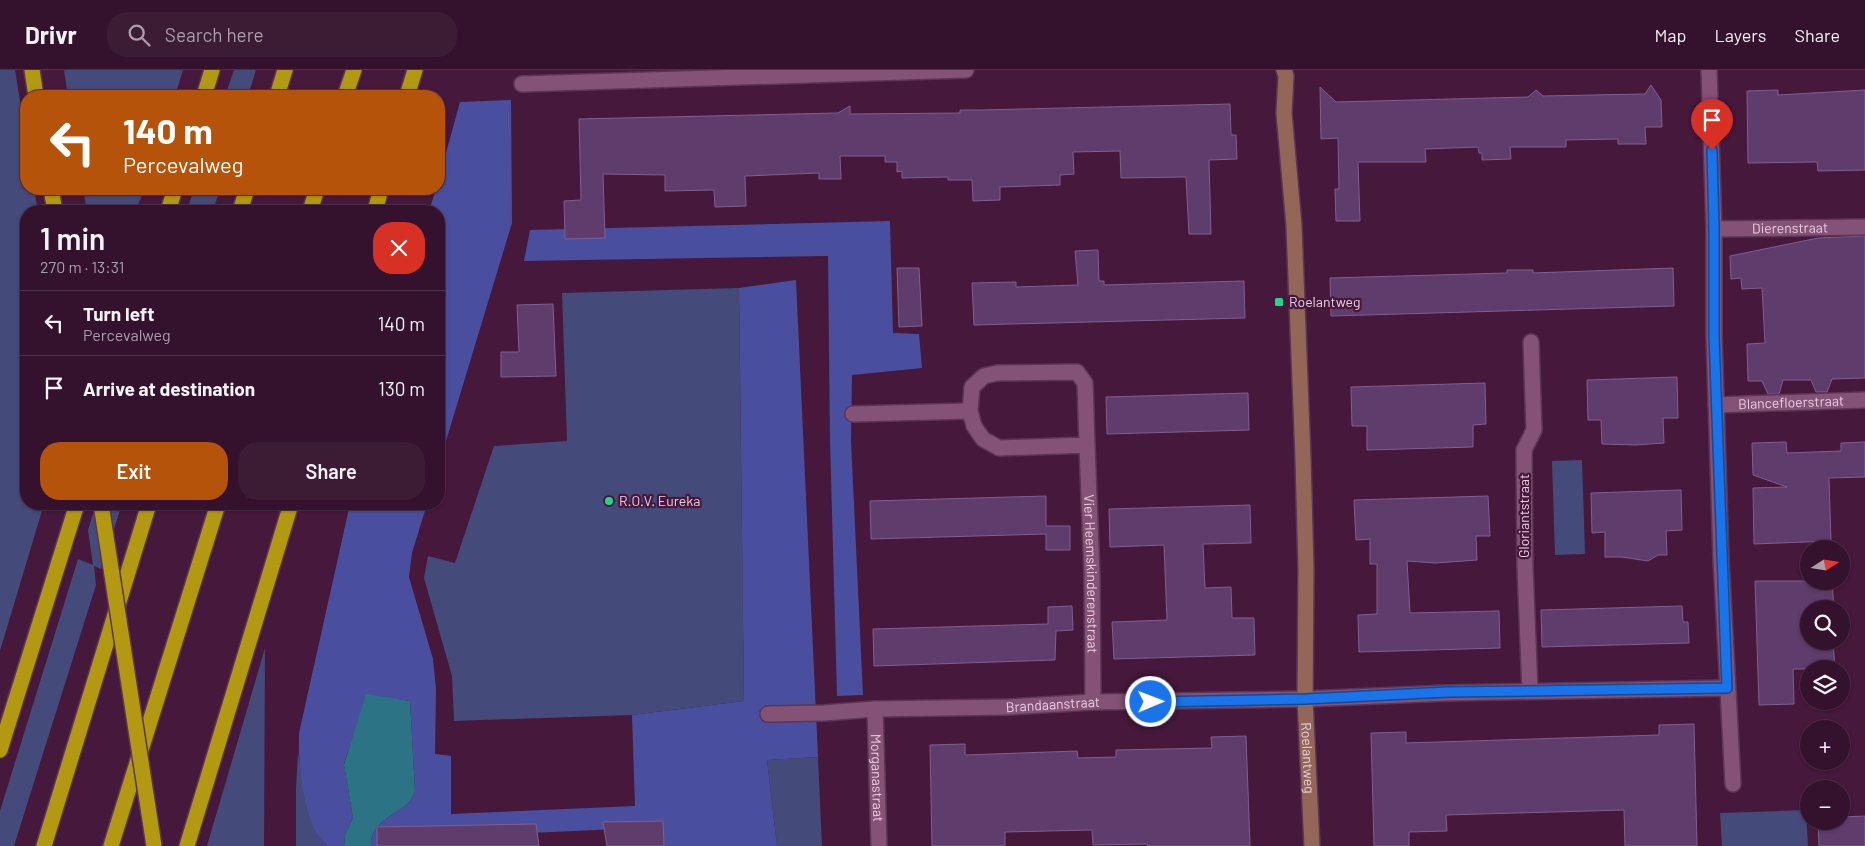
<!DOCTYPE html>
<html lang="en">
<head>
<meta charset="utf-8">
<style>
  :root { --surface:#34122d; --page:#3c1b35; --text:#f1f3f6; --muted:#a99eaa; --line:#4e3249; --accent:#b45309 }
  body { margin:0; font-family:Barlow,sans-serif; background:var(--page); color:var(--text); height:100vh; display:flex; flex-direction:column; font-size:19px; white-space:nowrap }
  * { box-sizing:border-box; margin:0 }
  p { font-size:16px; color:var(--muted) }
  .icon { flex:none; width:28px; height:28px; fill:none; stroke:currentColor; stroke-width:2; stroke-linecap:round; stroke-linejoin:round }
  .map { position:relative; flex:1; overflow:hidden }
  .sheet { position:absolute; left:20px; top:135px; width:425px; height:305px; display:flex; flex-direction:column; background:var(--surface); border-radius:20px; box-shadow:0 1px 4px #0004,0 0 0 1px var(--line) }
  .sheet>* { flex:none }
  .banner { position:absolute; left:20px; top:20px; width:425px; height:105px; border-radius:20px; box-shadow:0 1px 4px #0004,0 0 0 1px var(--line); background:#b45309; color:#fff; overflow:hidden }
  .needle { width:32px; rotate:78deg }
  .controls { position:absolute; left:1800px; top:470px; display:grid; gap:10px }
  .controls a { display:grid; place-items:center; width:50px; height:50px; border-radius:50%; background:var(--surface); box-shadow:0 1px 4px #0004,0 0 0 1px var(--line); font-size:25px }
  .pin { position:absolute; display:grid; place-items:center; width:42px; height:42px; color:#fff; margin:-51px -21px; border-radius:50% 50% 50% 0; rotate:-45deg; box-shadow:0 0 5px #0007 }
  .pin .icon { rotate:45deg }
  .me { position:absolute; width:55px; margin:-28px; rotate:89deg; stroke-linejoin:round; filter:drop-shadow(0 0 4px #0008) }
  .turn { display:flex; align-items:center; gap:18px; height:105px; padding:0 20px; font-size:22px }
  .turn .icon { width:65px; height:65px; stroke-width:2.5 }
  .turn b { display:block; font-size:35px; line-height:42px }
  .round { display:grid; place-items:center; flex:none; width:52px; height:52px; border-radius:20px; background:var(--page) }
  .summary { display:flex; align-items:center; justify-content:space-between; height:85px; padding:0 20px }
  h1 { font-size:30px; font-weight:600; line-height:38px }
  .button { display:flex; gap:10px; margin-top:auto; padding:10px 20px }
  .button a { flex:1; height:58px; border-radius:20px; background:var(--accent); color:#fff; font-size:20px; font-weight:600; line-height:58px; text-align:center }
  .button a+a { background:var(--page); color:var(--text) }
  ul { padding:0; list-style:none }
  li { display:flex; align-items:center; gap:15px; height:65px; padding:0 20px; border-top:1px solid var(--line) }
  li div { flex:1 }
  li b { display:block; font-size:19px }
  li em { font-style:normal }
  header { display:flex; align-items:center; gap:30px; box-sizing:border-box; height:70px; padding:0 25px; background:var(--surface); border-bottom:1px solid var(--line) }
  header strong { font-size:24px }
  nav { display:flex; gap:28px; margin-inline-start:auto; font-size:18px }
  .search { width:350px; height:45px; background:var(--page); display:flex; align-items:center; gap:12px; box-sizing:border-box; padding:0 18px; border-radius:20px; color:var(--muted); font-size:19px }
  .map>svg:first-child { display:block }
  .green { fill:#444a7a }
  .forest { fill:#494f9e }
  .water { fill:#2c7485 }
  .building { fill:#5e3c6b; stroke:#825e8f }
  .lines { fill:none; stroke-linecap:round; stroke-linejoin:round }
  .street-casing { stroke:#5c3554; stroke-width:18 }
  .secondary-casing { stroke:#5c3554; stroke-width:18 }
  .highway-casing { stroke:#5c3554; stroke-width:18 }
  .street { stroke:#845177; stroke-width:15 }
  .secondary { stroke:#926758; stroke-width:15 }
  .highway { stroke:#b29911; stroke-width:15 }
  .highway-bridge-casing { stroke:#5c3554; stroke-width:18; stroke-linecap:butt }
  .highway-bridge { stroke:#b29911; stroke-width:15 }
  .route-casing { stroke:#114b97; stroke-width:12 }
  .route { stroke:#1a73e8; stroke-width:9 }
  .poi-dot { fill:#21d887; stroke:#46183c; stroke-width:2 }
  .labels { text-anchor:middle; stroke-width:4.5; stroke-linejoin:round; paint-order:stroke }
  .street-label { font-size:14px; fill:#eacce1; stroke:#46183c }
  .poi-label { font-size:14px; fill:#eacce1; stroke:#46183c; text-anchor:start }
</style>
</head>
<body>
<header>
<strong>Drivr</strong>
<div class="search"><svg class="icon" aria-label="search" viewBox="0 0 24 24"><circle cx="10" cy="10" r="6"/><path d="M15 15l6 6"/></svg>Search here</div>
<nav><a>Map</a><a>Layers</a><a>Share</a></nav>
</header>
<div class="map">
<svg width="1865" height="776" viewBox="0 0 1865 776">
  <rect width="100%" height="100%" fill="#46183c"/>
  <!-- green -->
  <path class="green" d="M 0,0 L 15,0 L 26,68 L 26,119 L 34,119 L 38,141 L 26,141 L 26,434 L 44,434 L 0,581 Z
    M 64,0 L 183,0 L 175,26 L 68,26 Z
    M 234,0 L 256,0 L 248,26 L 225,26 Z
    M 83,119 L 144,119 L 136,141 L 87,141 Z
    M 194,119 L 220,119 L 213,141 L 187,141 Z
    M 739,218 L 744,631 L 632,645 L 454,651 L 452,606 L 424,508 L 428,486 L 455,493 L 494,376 L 567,371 L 562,223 Z
    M 1582,390 L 1585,484 L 1555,485 L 1552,391 Z
    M 96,434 L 122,434 L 101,499 L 94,496 L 96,515 L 14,776 L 0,776 L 0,741 L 78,489 L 93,495 L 88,460 Z
    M 265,578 L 264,776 L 207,776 Z
    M 298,682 L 305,726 L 314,758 L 327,776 L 296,776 L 296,718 Z
    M 818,687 L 822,776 L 777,776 L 767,690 Z
    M 1806,740 L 1808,776 L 1722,776 L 1720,743 Z"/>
  <!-- forest -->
  <path class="forest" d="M 511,30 L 512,153 L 439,394 L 439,141 L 429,141 L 436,119 L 439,119 L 439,108 L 460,32 Z
    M 890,151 L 893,263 L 919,264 L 922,298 L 852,305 L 851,371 L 863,625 L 837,626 L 830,370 L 828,186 L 524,191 L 530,160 Z
    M 796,210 L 818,687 L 767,690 L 777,776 L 664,776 L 662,757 L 399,769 L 398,776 L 371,776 C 369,746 408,746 415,721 L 410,631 L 367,625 L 344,694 L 353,748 L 345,765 L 344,776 L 327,776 C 323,770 316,764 313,757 C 302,728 298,693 299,663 L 350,434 L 427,434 L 412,483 L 409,507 L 433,589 L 436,619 L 435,684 L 451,686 L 451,744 L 635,736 L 632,645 L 744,631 L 739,218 Z"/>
  <!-- water -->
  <path class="water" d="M 366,624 L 410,631 L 415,721 C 408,746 369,746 371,776 L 344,776 L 345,765 L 353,748 L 344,695 Z"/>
  <!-- building -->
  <path class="building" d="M 1651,15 L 1661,30 L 1662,57 L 1645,57 L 1646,74 L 1618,74 L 1618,69 L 1566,70 L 1566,77 L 1510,77 L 1511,89 L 1482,90 L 1482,83 L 1479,83 L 1478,77 L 1425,79 L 1426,92 L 1358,92 L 1360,151 L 1336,151 L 1335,119 L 1339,119 L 1338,68 L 1321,69 L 1320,17 L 1336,32 L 1528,27 L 1536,20 L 1543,26 L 1645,24 Z
    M 1778,20 L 1778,25 L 1865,20 L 1865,100 L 1818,101 L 1817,92 L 1748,93 L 1747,21 Z
    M 1230,34 L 1231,65 L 1236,65 L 1237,89 L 1209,90 L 1211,164 L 1189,164 L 1186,107 L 1121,108 L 1120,81 L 1073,82 L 1074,104 L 1060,105 L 1060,115 L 1000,117 L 1000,130 L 973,131 L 972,110 L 948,110 L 948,107 L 902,108 L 902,101 L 897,102 L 897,92 L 885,92 L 885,86 L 840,86 L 841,109 L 819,109 L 819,103 L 745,106 L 746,136 L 715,137 L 714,120 L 665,121 L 665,105 L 603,104 L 605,168 L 565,169 L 564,131 L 581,130 L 579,49 L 838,43 L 850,36 L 850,44 L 960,43 L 960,40 L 980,40 Z
    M 1865,166 L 1865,308 L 1832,309 L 1827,322 L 1816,322 L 1811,310 L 1783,310 L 1779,324 L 1768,324 L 1762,311 L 1748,311 L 1747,274 L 1765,273 L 1762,218 L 1742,219 L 1741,208 L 1731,209 L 1730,186 L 1818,168 Z
    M 1098,180 L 1099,211 L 1104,211 L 1104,215 L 1244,211 L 1245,248 L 974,255 L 972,213 L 1016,212 L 1016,217 L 1078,215 L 1075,181 Z
    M 897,198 L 919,198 L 922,256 L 899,257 Z
    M 1673,198 L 1674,236 L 1331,246 L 1330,208 L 1507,203 L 1507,200 L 1533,200 L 1533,203 Z
    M 553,234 L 556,306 L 501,307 L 501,282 L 519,282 L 517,235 Z
    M 1677,307 L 1678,348 L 1663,348 L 1664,373 L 1636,375 L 1602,374 L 1601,350 L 1588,350 L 1587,310 Z
    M 1485,313 L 1486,354 L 1473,355 L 1473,377 L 1367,380 L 1367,356 L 1352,356 L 1351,317 Z
    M 1248,323 L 1249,360 L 1107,364 L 1106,327 Z
    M 1786,372 L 1787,383 L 1841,381 L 1841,373 L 1865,372 L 1865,407 L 1829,408 L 1831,471 L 1754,474 L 1753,418 L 1787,417 L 1753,405 L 1752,373 Z
    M 1681,420 L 1682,460 L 1666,461 L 1667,485 L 1658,485 L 1648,491 L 1622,487 L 1605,487 L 1605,462 L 1592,463 L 1591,423 Z
    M 1046,426 L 1046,456 L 1070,456 L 1070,480 L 1046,480 L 1046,464 L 871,469 L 870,431 Z
    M 1488,426 L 1490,466 L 1476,466 L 1477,490 L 1435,493 L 1407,491 L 1410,543 L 1499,541 L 1500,578 L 1359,582 L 1358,545 L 1377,544 L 1377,494 L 1370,494 L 1370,469 L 1356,470 L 1354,430 Z
    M 1250,435 L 1251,473 L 1203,474 L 1205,518 L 1231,517 L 1232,548 L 1254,548 L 1255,585 L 1114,589 L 1112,552 L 1167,550 L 1164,475 L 1110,477 L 1109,439 Z
    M 1755,511 L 1832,511 L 1834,539 L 1809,539 L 1809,571 L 1833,571 L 1835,599 L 1793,599 L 1794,634 L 1759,635 Z
    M 1072,536 L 1073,560 L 1056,561 L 1055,590 L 874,596 L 873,559 L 1048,554 L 1048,537 Z
    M 1682,536 L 1683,552 L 1688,552 L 1689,573 L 1542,577 L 1541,540 Z
    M 1694,654 L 1697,776 L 1625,776 L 1624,740 L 1446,745 L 1447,761 L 1409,762 L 1409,776 L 1374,776 L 1371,663 L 1406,662 L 1406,673 L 1659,665 L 1659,655 Z
    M 1246,666 L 1250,776 L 1148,776 L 1147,774 L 1093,775 L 1092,760 L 1005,762 L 1005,776 L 932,776 L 930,675 L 965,674 L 965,685 L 1077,681 L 1078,688 L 1116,687 L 1116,680 L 1212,678 L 1211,667 Z
    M 1865,746 L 1865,776 L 1819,776 L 1818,751 L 1841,751 L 1841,747 Z
    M 663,751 L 664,776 L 607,776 L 603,752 Z
    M 536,754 L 539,776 L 377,776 L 377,757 Z"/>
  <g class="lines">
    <!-- street casing -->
    <g class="street-casing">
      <g id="street">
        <path d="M 1709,0 L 1714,159 L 1714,266 L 1721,489 L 1733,714"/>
        <path d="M 522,14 L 966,0"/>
        <path id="s1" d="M 1714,159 L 1865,157"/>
        <path id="s2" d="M 1716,335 L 1865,330"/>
        <path d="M 853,344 L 970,341"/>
        <path id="s3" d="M 1087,375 L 1085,313 L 1077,302 L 997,303 L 984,306 L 972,317 L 970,341 L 974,356 L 983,369 L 999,378 L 1087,375 L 1092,505 L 1093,632"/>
        <path d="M 1530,621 L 1525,497 L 1524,380 L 1534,360 L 1531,272"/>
        <path id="s4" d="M 875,639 L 879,776"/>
        <path id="s5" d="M 768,644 L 824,643 L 875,639 L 1009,637 L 1093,632 L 1305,629 L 1448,623 L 1727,618"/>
      </g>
    </g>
    <!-- secondary casing -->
    <g class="secondary-casing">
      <g id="secondary">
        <path id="s6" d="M 1284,0 L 1286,6 L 1284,43 L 1294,156 L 1303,388 L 1306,499 L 1305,629 L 1312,776"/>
      </g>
    </g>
    <!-- highway casing -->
    <g class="highway-casing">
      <path id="highway" d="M 32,0 L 36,26
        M 204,26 L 212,0
        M 277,26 L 285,0
        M 345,26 L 354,0
        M 407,26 L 415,0
        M 51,119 L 55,141
        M 168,141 L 175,119
        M 240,141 L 247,119
        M 310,141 L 317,119
        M 375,141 L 381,119
        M 0,680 L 77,434
        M 44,776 L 149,434
        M 111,776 L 218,434
        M 187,776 L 291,434"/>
    </g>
    <!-- street -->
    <use href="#street" class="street"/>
    <!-- secondary -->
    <use href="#secondary" class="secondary"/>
    <!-- highway -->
    <use href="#highway" class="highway"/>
    <!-- highway-bridge casing -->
    <g class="highway-bridge-casing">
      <path id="highway-bridge" d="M 101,434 L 154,776"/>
    </g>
    <!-- highway-bridge -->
    <use href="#highway-bridge" class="highway-bridge"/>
  </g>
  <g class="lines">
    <!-- route casing -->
    <g class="route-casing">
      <path id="route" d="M 1151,632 L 1305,629 L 1448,622 L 1727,618 L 1714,266 L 1714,159 L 1712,80"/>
    </g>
    <!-- route -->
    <use href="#route" class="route"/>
  </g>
  <!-- markers -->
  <g class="poi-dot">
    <rect x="1274" y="227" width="10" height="10" rx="2.5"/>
    <circle cx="609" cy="431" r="5"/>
  </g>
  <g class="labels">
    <!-- street labels -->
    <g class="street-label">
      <text dy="5" stroke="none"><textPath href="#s1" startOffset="76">Dierenstraat</textPath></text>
      <text dy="5" stroke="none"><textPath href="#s2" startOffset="75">Blancefloerstraat</textPath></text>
      <text transform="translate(1524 446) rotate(-90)" y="5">Gloriantstraat</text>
      <text dy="5" stroke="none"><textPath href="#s3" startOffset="476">Vier Heemskinderenstraat</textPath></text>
      <text dy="5" stroke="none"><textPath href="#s5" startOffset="285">Brandaanstraat</textPath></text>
      <text dy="5" stroke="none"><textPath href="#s6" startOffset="689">Roelantweg</textPath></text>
      <text dy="5" stroke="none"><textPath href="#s4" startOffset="69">Morganastraat</textPath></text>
    </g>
    <!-- poi labels -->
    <g class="poi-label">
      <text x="1289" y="237">Roelantweg</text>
      <text x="619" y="436">R.O.V. Eureka</text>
    </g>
  </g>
</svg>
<div class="controls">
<a><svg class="needle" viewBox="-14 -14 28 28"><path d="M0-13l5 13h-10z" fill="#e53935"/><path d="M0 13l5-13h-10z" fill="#a99eaa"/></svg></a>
<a><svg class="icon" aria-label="search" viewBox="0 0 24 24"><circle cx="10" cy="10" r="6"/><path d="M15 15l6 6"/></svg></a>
<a><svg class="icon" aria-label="layers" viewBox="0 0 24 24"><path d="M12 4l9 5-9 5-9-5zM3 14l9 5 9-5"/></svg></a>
<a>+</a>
<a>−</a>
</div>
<div class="pin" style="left:1712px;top:80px;background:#d93025"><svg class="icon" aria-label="arrive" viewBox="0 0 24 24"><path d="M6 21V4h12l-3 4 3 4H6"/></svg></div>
<svg class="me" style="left:1151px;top:632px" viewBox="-20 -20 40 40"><circle r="17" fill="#1a73e8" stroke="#fff" stroke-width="3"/><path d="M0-11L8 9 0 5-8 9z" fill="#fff"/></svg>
<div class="banner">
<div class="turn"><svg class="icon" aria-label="left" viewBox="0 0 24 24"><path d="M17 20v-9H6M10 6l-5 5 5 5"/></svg><div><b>140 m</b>Percevalweg</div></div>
</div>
<section class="sheet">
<div class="summary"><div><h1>1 min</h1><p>270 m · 13:31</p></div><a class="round" style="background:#d93025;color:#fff"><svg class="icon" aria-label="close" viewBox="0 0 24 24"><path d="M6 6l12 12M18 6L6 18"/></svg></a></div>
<ul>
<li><svg class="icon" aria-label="left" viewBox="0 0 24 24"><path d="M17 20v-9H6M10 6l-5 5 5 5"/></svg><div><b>Turn left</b><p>Percevalweg</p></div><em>140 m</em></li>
<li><svg class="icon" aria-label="arrive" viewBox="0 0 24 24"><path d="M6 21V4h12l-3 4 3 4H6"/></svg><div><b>Arrive at destination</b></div><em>130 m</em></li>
</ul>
<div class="button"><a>Exit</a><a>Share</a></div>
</section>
</div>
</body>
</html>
